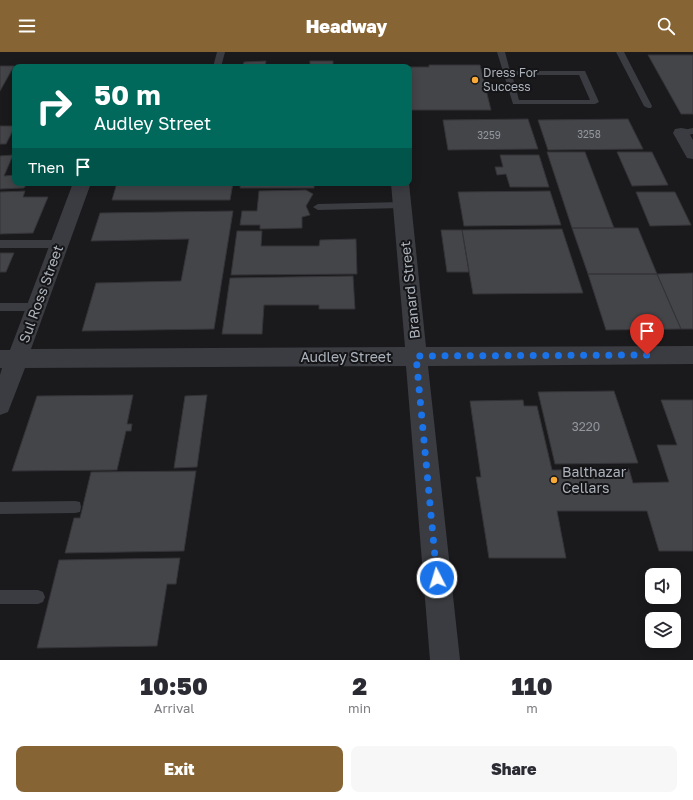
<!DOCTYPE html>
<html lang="en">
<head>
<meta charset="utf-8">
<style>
  :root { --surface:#fff; --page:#f7f7f7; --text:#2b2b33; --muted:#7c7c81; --accent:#876434 }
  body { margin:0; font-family:"Golos Text",sans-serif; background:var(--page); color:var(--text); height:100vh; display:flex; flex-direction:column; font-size:15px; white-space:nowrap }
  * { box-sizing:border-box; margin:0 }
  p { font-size:13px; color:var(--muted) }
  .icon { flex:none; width:22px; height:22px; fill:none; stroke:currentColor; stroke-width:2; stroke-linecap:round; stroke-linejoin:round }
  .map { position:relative; height:608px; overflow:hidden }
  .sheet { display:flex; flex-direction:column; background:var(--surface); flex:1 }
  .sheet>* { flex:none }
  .hud { position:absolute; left:12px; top:12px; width:400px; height:122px; border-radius:8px; box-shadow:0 2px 10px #0003; background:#00695c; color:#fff; overflow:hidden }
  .fabs { position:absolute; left:645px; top:516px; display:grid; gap:8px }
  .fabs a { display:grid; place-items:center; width:36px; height:36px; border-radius:8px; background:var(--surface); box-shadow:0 2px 10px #0003; font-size:20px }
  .pin { position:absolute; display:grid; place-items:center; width:34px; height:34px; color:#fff; margin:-41px -17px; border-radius:50% 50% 50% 0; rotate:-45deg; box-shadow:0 0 4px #0007 }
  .pin .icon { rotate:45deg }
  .me { position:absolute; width:44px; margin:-22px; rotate:355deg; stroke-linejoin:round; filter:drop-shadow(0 0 3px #0008) }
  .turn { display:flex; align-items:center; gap:14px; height:84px; padding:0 16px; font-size:18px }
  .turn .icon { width:52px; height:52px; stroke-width:2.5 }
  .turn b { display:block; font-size:28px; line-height:34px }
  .then { display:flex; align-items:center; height:38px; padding:0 16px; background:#0003; gap:8px; font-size:15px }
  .eta { display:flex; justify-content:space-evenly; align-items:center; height:68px; text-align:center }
  .eta b { font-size:24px; font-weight:800; line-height:28px }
  .primary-button { display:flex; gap:8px; margin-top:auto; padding:8px 16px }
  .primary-button a { flex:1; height:46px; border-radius:8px; background:var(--accent); color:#fff; font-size:16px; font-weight:800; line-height:46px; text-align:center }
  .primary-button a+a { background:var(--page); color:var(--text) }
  header { display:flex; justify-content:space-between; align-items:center; height:52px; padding:0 16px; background:var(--accent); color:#fff; font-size:18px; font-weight:800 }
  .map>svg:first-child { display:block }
  .building { fill:#444549; stroke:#343438 }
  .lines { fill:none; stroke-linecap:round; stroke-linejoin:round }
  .lane { fill:#3a3c41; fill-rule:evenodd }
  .street { fill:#3a3c41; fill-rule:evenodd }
  .route { stroke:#1a73e8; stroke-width:7; stroke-dasharray:0 12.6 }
  .poi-dot { fill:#f8a936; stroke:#151517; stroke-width:1.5 }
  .labels { text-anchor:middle; stroke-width:4; stroke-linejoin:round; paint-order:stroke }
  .far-number-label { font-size:10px; fill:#92979f }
  .far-poi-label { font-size:12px; fill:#acb2bc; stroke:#151517; text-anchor:start }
  .number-label { font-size:12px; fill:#92979f }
  .street-label { font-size:14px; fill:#acb2bc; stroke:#151517 }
  .poi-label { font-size:14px; fill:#acb2bc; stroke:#151517; text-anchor:start }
</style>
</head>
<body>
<header><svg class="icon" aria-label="menu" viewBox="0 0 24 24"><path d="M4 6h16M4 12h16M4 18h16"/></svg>Headway<svg class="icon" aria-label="search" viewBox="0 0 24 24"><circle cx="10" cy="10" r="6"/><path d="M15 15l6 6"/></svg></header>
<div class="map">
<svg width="693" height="608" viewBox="0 0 693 608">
  <rect width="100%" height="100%" fill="#1a1a1c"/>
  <!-- building -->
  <path class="building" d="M 648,3 L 693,3 L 693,62 L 681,62 Z
    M 266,9 L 265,14 L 310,14 L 310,9 L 333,9 L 333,15 L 243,15 L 244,10 Z
    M 116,13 L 150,13 L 149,15 L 115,15 Z
    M 156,13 L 192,13 L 192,15 L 155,15 Z
    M 429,13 L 480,13 L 491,58 L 409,58 L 409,15 L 429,15 Z
    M 0,14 L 14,14 L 0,39 Z
    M 528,67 L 538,97 L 448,98 L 443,68 Z
    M 628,67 L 643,97 L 548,98 L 538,68 Z
    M 0,74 L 15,74 L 6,92 L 0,92 Z
    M 547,100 L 585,100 L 614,176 L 572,176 Z
    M 617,100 L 652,100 L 668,133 L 632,134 Z
    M 13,103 L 4,124 L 15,123 L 15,131 L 27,131 L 24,136 L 0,137 L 0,104 Z
    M 500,103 L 539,103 L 549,135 L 510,135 L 506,122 L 497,123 L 495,115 L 503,115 Z
    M 117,131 L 233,131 L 230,148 L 112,148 Z
    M 241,131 L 314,131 L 314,136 L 240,136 Z
    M 306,138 L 313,142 L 306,154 L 310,163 L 302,165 L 302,176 L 260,177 L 260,173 L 240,173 L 242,159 L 257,159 L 259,139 Z
    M 25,139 L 23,145 L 48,145 L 33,181 L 0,182 L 0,140 Z
    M 550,139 L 561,173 L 464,174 L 458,140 Z
    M 636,140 L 675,140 L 691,173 L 650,174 Z
    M 233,159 L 214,277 L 82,279 L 96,231 L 181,229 L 189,187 L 91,189 L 100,161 Z
    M 572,176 L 638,176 L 657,222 L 588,222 Z
    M 562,177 L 583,241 L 473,242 L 462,178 Z
    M 441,178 L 462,178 L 469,220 L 447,220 Z
    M 237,179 L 262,179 L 261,194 L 319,194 L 320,188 L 356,187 L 357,222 L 231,223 Z
    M 0,201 L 14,201 L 6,220 L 0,220 Z
    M 693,221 L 693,277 L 681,277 L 657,222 Z
    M 588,222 L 657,222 L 681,277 L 606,278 Z
    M 353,224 L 355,257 L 319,257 L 319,253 L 264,253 L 262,282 L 222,282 L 230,226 Z
    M 614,339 L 638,411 L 555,412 L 538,340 Z
    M 133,343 L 127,372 L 132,372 L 131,379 L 126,379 L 117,418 L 12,419 L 37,344 Z
    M 207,343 L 197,415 L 174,416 L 185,344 Z
    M 523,348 L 524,354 L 537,354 L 552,418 L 629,417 L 633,431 L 669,430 L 657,393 L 677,393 L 661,348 L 693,348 L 693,499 L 659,499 L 647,459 L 557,459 L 566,506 L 489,506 L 476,425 L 481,425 L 470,349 Z
    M 196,419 L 184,499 L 65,501 L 74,466 L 80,466 L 91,420 Z
    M 180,506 L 176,532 L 167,532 L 157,594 L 37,596 L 59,508 Z"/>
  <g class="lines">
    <!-- lane -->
    <path class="lane" d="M 217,0 L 225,0 L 221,15 L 213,15 Z
      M 497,0 L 505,0 L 510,19 L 585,19 L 599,50 L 595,52 L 513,52 ZM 512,23 L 579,23 L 590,48 L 519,48 Z
      M 616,0 L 624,0 L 652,54 L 651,56 L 648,56 L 644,54 Z
      M 693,76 L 693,82 L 681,84 L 677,81 L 678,79 Z
      M 402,150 L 407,153 L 402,156 L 318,158 L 313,155 L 318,152 Z
      M 0,188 L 60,188 L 65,192 L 60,196 L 0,196 Z
      M 0,251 L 36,251 L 40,252 L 41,255 L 40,258 L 36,259 L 0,259 Z
      M 75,449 L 80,450 L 81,455 L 80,460 L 75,461 L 0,462 L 0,450 Z
      M 0,538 L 38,538 L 43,540 L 45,545 L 43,550 L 38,552 L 0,552 Z"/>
    <!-- street -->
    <path class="street" d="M 681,76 L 687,77 L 693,88 L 693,107 L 687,106 L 673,81 L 675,77 Z
      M 73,131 L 91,131 L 31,297 L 405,295 L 391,131 L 409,131 L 426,295 L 693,294 L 693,312 L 428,314 L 460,608 L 430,608 L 406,314 L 25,316 L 8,360 L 0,363 L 0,323 L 2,316 L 0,316 L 0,298 L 10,298 Z"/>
  </g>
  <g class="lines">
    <!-- route -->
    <path class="route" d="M 437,526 L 416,304 L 647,303"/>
  </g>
  <!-- markers -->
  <g class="poi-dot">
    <circle cx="475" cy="28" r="4"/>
    <circle cx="554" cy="428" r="4"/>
  </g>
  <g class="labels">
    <!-- far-number labels -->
    <g class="far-number-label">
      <text x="589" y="86">3258</text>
      <text x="489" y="87">3259</text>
    </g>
    <!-- far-poi labels -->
    <g class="far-poi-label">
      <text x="483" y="25">Dress For<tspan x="483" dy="14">Success</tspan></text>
    </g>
    <!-- number labels -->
    <g class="number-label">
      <text x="586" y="379">3220</text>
    </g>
    <!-- street labels -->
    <g class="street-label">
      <text transform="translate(410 238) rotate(-96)" y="5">Branard Street</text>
      <text transform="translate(41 242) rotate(-70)" y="5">Sul Ross Street</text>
      <text x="346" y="310">Audley Street</text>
    </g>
    <!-- poi labels -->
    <g class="poi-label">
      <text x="562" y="425">Balthazar<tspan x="562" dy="16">Cellars</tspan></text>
    </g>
  </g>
</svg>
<div class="fabs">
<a><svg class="icon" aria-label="sound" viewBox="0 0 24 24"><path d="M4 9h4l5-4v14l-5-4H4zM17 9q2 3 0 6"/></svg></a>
<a><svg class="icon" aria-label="layers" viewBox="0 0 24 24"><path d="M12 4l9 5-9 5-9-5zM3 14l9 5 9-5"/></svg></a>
</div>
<div class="pin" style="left:647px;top:303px;background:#d93025"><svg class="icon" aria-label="arrive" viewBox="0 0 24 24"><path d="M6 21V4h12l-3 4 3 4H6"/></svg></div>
<svg class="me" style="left:437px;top:526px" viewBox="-20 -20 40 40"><circle r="17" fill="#1a73e8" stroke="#fff" stroke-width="3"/><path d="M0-11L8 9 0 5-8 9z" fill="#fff"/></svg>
<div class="hud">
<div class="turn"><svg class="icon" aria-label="right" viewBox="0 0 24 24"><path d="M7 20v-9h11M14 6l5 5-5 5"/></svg><div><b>50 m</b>Audley Street</div></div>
<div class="then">Then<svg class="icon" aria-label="arrive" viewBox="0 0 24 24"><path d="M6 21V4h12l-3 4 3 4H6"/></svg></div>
</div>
</div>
<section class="sheet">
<div class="eta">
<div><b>10:50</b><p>Arrival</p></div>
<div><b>2</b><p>min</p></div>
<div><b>110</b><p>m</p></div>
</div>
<div class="primary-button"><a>Exit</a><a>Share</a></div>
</section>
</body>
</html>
